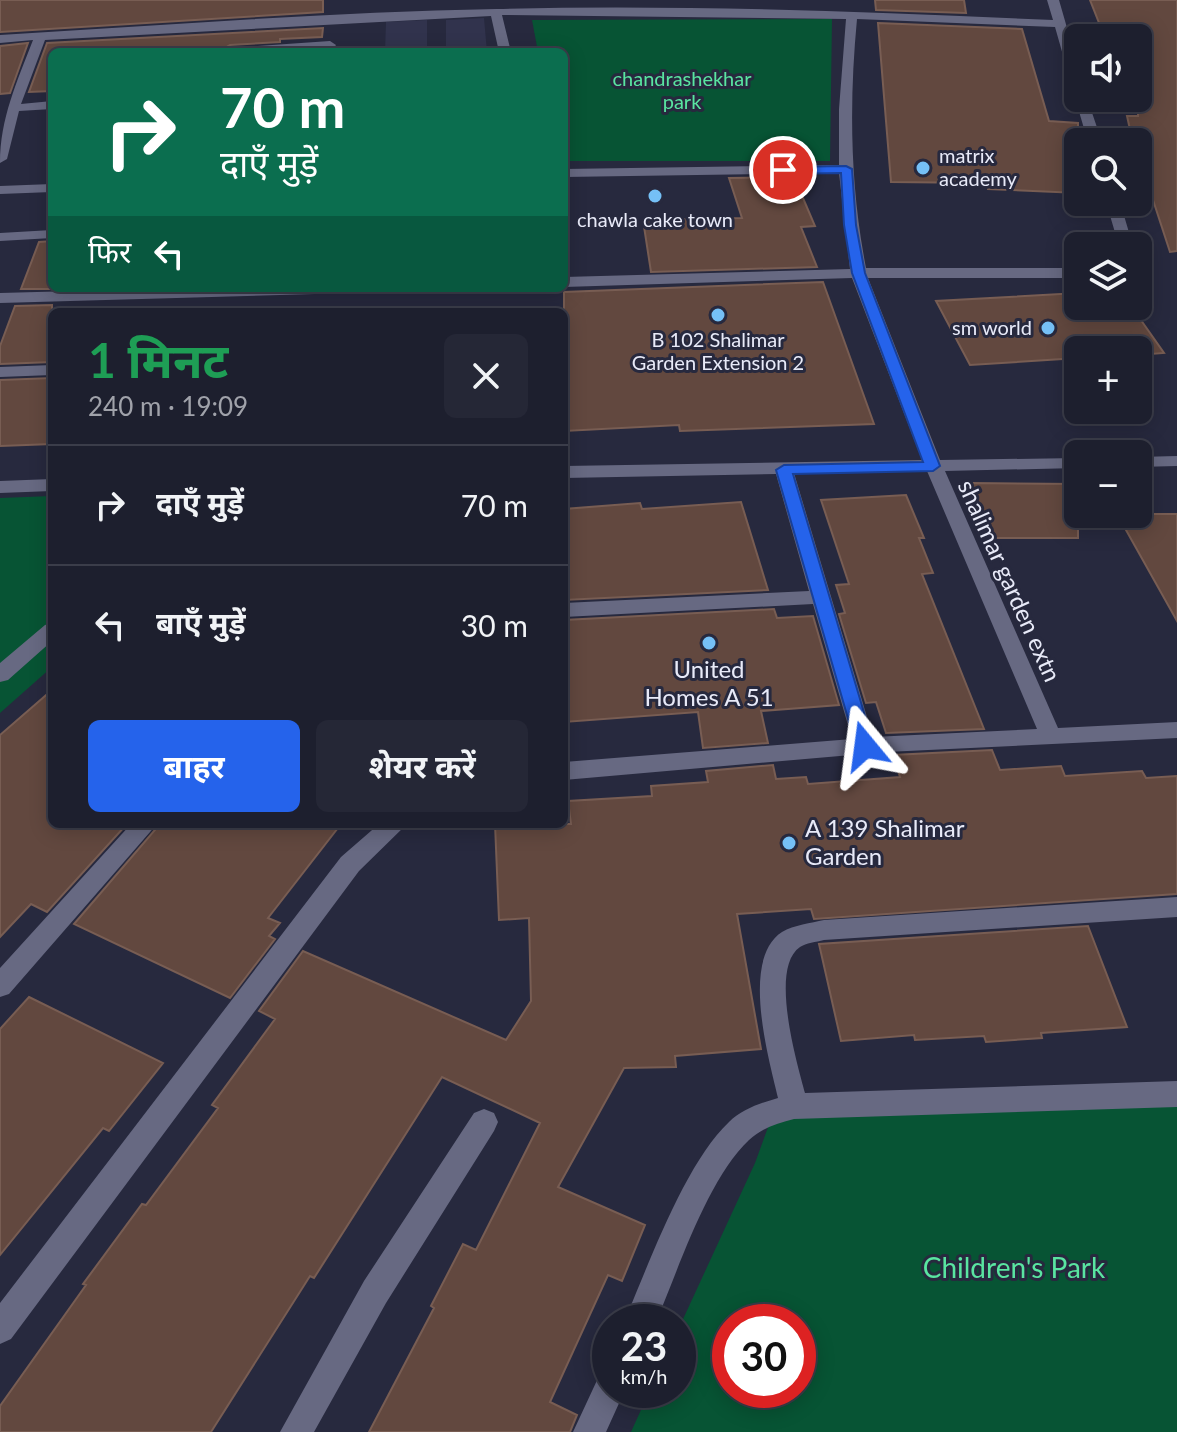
<!DOCTYPE html>
<html lang="hi">
<head>
<meta charset="utf-8">
<style>
  :root { --surface:#1d1f2e; --page:#252736; --text:#f1f3f6; --muted:#a0a2aa; --line:#3b3d4a; --accent:#2563eb }
  body { margin:0; font-family:Lato,"Noto Sans Devanagari",sans-serif; background:var(--page); color:var(--text); height:100vh; display:flex; flex-direction:column; font-size:30px; white-space:nowrap }
  * { box-sizing:border-box; margin:0 }
  p { font-size:26px; color:var(--muted) }
  .icon { flex:none; width:44px; height:44px; fill:none; stroke:currentColor; stroke-width:2; stroke-linecap:round; stroke-linejoin:round }
  .map { position:relative; flex:1; overflow:hidden }
  .panel { position:absolute; left:48px; top:308px; width:520px; height:520px; display:flex; flex-direction:column; background:var(--surface); border-radius:12px; box-shadow:0 4px 20px #0003,0 0 0 2px var(--line) }
  .panel>* { flex:none }
  .top-card { position:absolute; left:48px; top:48px; width:520px; height:244px; border-radius:12px; box-shadow:0 4px 20px #0003,0 0 0 2px var(--line); background:#0b6e4f; color:#fff; overflow:hidden }
  .fabs { position:absolute; left:1064px; top:24px; display:grid; gap:16px }
  .fabs a { display:grid; place-items:center; width:88px; height:88px; border-radius:12px; background:var(--surface); box-shadow:0 4px 20px #0003,0 0 0 2px var(--line); font-size:40px }
  .speed { position:absolute; left:592px; top:1304px; display:flex; gap:16px; font-size:40px; font-weight:700; text-align:center }
  .speed>* { display:grid; place-content:center; width:104px; height:104px; border-radius:50%; background:var(--surface); box-shadow:0 4px 20px #0003,0 0 0 2px var(--line); line-height:1 }
  .speed small { font-size:20px; font-weight:400 }
  .speed .limit { border:12px solid #d22; background:#fff; color:#111 }
  .pin { position:absolute; display:grid; place-items:center; width:68px; height:68px; color:#fff; margin:-34px; border:4px solid #fff; border-radius:50%; box-shadow:0 2px 8px #0007 }
  .me { position:absolute; width:88px; margin:-44px; rotate:344deg; stroke-linejoin:round; filter:drop-shadow(0 0 6px #0008) }
  .turn { display:flex; align-items:center; gap:28px; height:168px; padding:0 40px; font-size:36px }
  .turn .icon { width:104px; height:104px; stroke-width:2.5 }
  .turn b { display:block; font-size:56px; line-height:68px }
  .then { display:flex; align-items:center; height:76px; padding:0 40px; background:#0003; gap:16px; font-size:30px }
  .round { display:grid; place-items:center; flex:none; width:84px; height:84px; border-radius:12px; background:var(--page) }
  .summary { display:flex; align-items:center; justify-content:space-between; height:136px; padding:0 40px }
  h1 { font-size:48px; font-weight:700; line-height:60px; color:#1e9e55 }
  .button { display:flex; gap:16px; margin-top:auto; padding:16px 40px }
  .button a { flex:1; height:92px; border-radius:12px; background:var(--accent); color:#fff; font-size:32px; font-weight:700; line-height:92px; text-align:center }
  .button a+a { background:var(--page); color:var(--text) }
  ul { padding:0; list-style:none }
  li { display:flex; align-items:center; gap:24px; height:120px; padding:0 40px; border-top:2px solid var(--line) }
  li div { flex:1 }
  li b { display:block; font-size:30px }
  li em { font-style:normal }
  .map>svg:first-child { display:block }
  .built { fill:#31334d }
  .green { fill:#075434; fill-rule:evenodd }
  .building { fill:#62483f; stroke:#785d53; stroke-width:2 }
  .lines { fill:none; stroke-linecap:round; stroke-linejoin:round }
  .minor { fill:#676982; fill-rule:evenodd }
  .route { fill:#2563eb; stroke:#184099; stroke-width:2 }
  .poi-dot { fill:#75c0f6; stroke:#27293e; stroke-width:3 }
  .labels { text-anchor:middle; stroke-width:6; stroke-linejoin:round; paint-order:stroke }
  .far-park-label { font-size:20px; fill:#59e5a1; stroke:#27293e }
  .far-poi-label { font-size:20px; fill:#e8eaf8; stroke:#27293e }
  .street-label { font-size:24px; fill:#e8eaf8; stroke:#27293e }
  .poi-label { font-size:24px; fill:#e8eaf8; stroke:#27293e }
  .near-park-label { font-size:28px; fill:#59e5a1; stroke:#27293e }
</style>
</head>
<body>
<div class="map">
<svg width="1177" height="1432" viewBox="0 0 1177 1432">
  <rect width="100%" height="100%" fill="#27293e"/>
  <!-- built -->
  <path class="built" d="M 484,18 L 487,52 L 385,52 L 386,22 L 427,20 L 427,51 L 446,51 L 446,20 Z"/>
  <!-- green -->
  <path class="green" d="M 832,19 L 830,161 L 564,161 L 564,52 L 538,52 L 532,20 Z
    M 52,496 L 52,667 L 0,713 L 0,498 Z
    M 1177,1098 L 1177,1432 L 631,1432 L 650,1390 L 678,1390 L 678,1330 L 755,1163 L 771,1119 ZM 730,1322 L 798,1322 L 798,1390 L 730,1390 Z"/>
  <!-- building -->
  <path class="building" d="M 0,0 L 323,0 L 323,12 L 0,32 Z
    M 875,0 L 964,0 L 966,13 L 876,10 Z
    M 1090,0 L 1177,0 L 1177,251 L 1170,252 L 1138,154 L 1138,142 L 1134,142 L 1129,125 L 1127,116 L 1138,116 L 1138,38 L 1105,38 Z
    M 878,23 L 1022,29 L 1049,121 L 1078,123 L 1078,193 L 988,189 L 987,183 L 891,182 Z
    M 323,28 L 322,37 L 280,39 L 280,42 L 230,45 L 223,49 L 201,52 L 52,52 L 52,91 L 29,92 L 47,43 Z
    M 28,43 L 10,93 L 0,94 L 0,46 Z
    M 794,177 L 815,226 L 801,227 L 817,267 L 651,272 L 643,220 L 742,218 L 729,178 Z
    M 52,241 L 52,289 L 21,289 L 39,242 Z
    M 823,282 L 874,424 L 680,431 L 679,425 L 564,431 L 564,292 Z
    M 1078,293 L 1078,306 L 1131,306 L 1164,353 L 1138,355 L 1138,350 L 1078,350 L 1078,358 L 970,365 L 936,301 Z
    M 52,305 L 52,362 L 0,364 L 0,346 L 15,306 Z
    M 52,378 L 52,444 L 0,446 L 0,380 Z
    M 971,483 L 1078,484 L 1078,538 L 986,538 Z
    M 906,495 L 924,538 L 919,538 L 933,573 L 922,574 L 984,729 L 886,733 L 876,702 L 866,703 L 839,614 L 845,613 L 836,585 L 849,584 L 821,500 Z
    M 741,502 L 768,590 L 564,600 L 564,509 L 640,503 L 642,509 Z
    M 1117,514 L 1177,514 L 1177,621 Z
    M 774,609 L 777,618 L 813,616 L 839,705 L 761,711 L 768,743 L 703,748 L 698,712 L 564,722 L 564,620 Z
    M 52,690 L 52,824 L 127,824 L 47,912 L 31,904 L 0,937 L 0,735 Z
    M 992,750 L 1000,770 L 1061,766 L 1065,776 L 1142,771 L 1146,778 L 1177,776 L 1177,894 L 814,919 L 811,909 L 737,914 L 761,1049 L 675,1056 L 676,1067 L 624,1068 L 558,1187 L 645,1225 L 622,1281 L 608,1275 L 550,1402 L 577,1415 L 570,1432 L 369,1432 L 434,1308 L 431,1306 L 463,1244 L 476,1250 L 540,1123 L 442,1077 L 314,1278 L 310,1276 L 211,1432 L 0,1432 L 0,1406 L 86,1285 L 83,1284 L 142,1204 L 146,1205 L 218,1108 L 212,1105 L 275,1019 L 259,1011 L 303,951 L 506,1040 L 531,1001 L 529,918 L 499,920 L 495,824 L 571,824 L 568,801 L 652,796 L 651,786 L 708,782 L 706,771 L 773,765 L 776,779 L 806,777 L 808,784 L 900,777 L 893,755 Z
    M 160,824 L 341,824 L 268,918 L 280,923 L 269,936 L 275,939 L 230,998 L 74,924 Z
    M 1088,926 L 1127,1027 L 1041,1033 L 1042,1038 L 986,1042 L 984,1036 L 915,1040 L 914,1035 L 841,1041 L 819,944 Z
    M 29,997 L 163,1063 L 109,1131 L 103,1128 L 0,1255 L 0,1029 Z"/>
  <g class="lines">
    <!-- minor -->
    <path class="minor" d="M 1047,0 L 1059,0 L 1078,66 L 1078,91 L 1072,87 L 1055,27 L 857,19 C 849,103 850,185 866,268 L 1078,268 L 1078,278 L 868,278 L 940,460 L 1078,458 L 1078,468 L 945,471 L 1058,728 L 1177,722 L 1177,738 L 886,752 L 564,780 L 564,762 L 852,739 L 813,604 L 564,617 L 564,603 L 809,591 L 776,474 L 564,478 L 564,466 L 922,460 L 852,278 L 564,287 L 564,277 L 850,269 L 839,173 L 564,177 L 564,169 L 839,165 L 839,109 L 846,19 L 502,15 L 511,52 L 499,52 L 491,16 L 45,40 L 21,104 L 52,101 L 52,109 L 19,111 L 7,159 L 0,163 C 0,118 17,82 33,40 L 0,43 L 0,35 C 165,25 331,12 496,9 C 682,4 867,12 1053,20 ZM 927,471 L 1037,729 L 873,737 L 794,473 Z
      M 330,41 L 336,45 L 334,48 L 224,52 L 230,48 Z
      M 1078,95 L 1078,98 L 1087,98 L 1102,142 L 1088,142 L 1075,98 Z
      M 52,184 L 52,192 L 0,194 L 0,186 Z
      M 1106,202 L 1120,202 L 1133,246 L 1119,246 Z
      M 52,230 L 52,238 L 0,241 L 0,233 Z
      M 185,288 L 357,288 L 349,293 L 0,303 L 0,293 Z
      M 52,365 L 52,375 L 0,377 L 0,367 Z
      M 1177,456 L 1177,466 L 1138,467 L 1138,457 Z
      M 52,479 L 52,491 L 0,493 L 0,481 Z
      M 52,623 L 52,641 L 8,680 L 0,682 L 0,663 L 45,625 Z
      M 131,824 L 157,824 L 9,994 L 0,997 L 0,968 Z
      M 379,824 L 407,824 L 359,871 L 11,1339 L 0,1344 L 0,1303 L 341,857 Z
      M 1177,897 L 1177,917 L 824,940 C 816,942 806,943 800,947 C 769,968 797,1063 805,1093 L 1177,1081 L 1177,1107 L 794,1119 C 778,1123 762,1128 749,1140 C 707,1180 679,1268 656,1322 L 624,1322 C 648,1266 685,1163 729,1122 C 742,1109 761,1103 778,1098 C 769,1059 740,959 782,932 C 794,925 811,923 824,920 Z
      M 484,1109 L 494,1113 L 498,1122 L 494,1131 L 386,1303 L 314,1432 L 280,1432 L 364,1281 L 474,1113 Z
      M 610,1371 L 610,1390 L 625,1390 L 606,1432 L 573,1432 L 599,1376 Z"/>
  </g>
  <!-- route -->
  <path class="route" d="M 846,166 L 852,169 L 856,225 L 865,273 L 940,466 L 933,471 L 793,474 L 874,746 L 865,752 L 856,746 L 776,470 L 784,465 L 923,462 L 852,273 L 844,225 L 841,173 L 783,174 L 777,170 L 783,167 Z"/>
  <!-- markers -->
  <g class="poi-dot">
    <circle cx="923" cy="168" r="8"/>
    <circle cx="655" cy="196" r="8"/>
    <circle cx="718" cy="315" r="8"/>
    <circle cx="1048" cy="328" r="8"/>
    <circle cx="709" cy="643" r="8"/>
    <circle cx="789" cy="843" r="8"/>
  </g>
  <g class="labels">
    <!-- far-park labels -->
    <g class="far-park-label">
      <text x="682" y="86">chandrashekhar<tspan x="682" dy="23">park</tspan></text>
    </g>
    <!-- far-poi labels -->
    <g class="far-poi-label">
      <text x="939" y="163" text-anchor="start">matrix<tspan x="939" dy="23">academy</tspan></text>
      <text x="655" y="227">chawla cake town</text>
      <text x="1032" y="335" text-anchor="end">sm world</text>
      <text x="718" y="347">B 102 Shalimar<tspan x="718" dy="23">Garden Extension 2</tspan></text>
    </g>
    <!-- street labels -->
    <g class="street-label">
      <text transform="translate(1009 581) rotate(66)" y="8">shalimar garden extn</text>
    </g>
    <!-- poi labels -->
    <g class="poi-label">
      <text x="709" y="678">United<tspan x="709" dy="28">Homes A 51</tspan></text>
      <text x="805" y="837" text-anchor="start">A 139 Shalimar<tspan x="805" dy="28">Garden</tspan></text>
    </g>
    <!-- near-park labels -->
    <g class="near-park-label">
      <text x="1014" y="1278">Children's Park</text>
    </g>
  </g>
</svg>
<div class="fabs">
<a><svg class="icon" aria-label="sound" viewBox="0 0 24 24"><path d="M4 9h4l5-4v14l-5-4H4zM17 9q2 3 0 6"/></svg></a>
<a><svg class="icon" aria-label="search" viewBox="0 0 24 24"><circle cx="10" cy="10" r="6"/><path d="M15 15l6 6"/></svg></a>
<a><svg class="icon" aria-label="layers" viewBox="0 0 24 24"><path d="M12 4l9 5-9 5-9-5zM3 14l9 5 9-5"/></svg></a>
<a>+</a>
<a>−</a>
</div>
<div class="speed"><div>23<small>km/h</small></div><div class="limit">30</div></div>
<div class="pin" style="left:783px;top:170px;background:#d93025"><svg class="icon" aria-label="arrive" viewBox="0 0 24 24"><path d="M6 21V4h12l-3 4 3 4H6"/></svg></div>
<svg class="me" style="left:865px;top:746px" viewBox="-20 -20 40 40"><path d="M0-17L14 15 0 8-14 15z" fill="#2563eb" stroke="#fff" stroke-width="4"/></svg>
<div class="top-card">
<div class="turn"><svg class="icon" aria-label="right" viewBox="0 0 24 24"><path d="M7 20v-9h11M14 6l5 5-5 5"/></svg><div><b>70 m</b>दाएँ मुड़ें</div></div>
<div class="then">फिर<svg class="icon" aria-label="left" viewBox="0 0 24 24"><path d="M17 20v-9H6M10 6l-5 5 5 5"/></svg></div>
</div>
<section class="panel">
<div class="summary"><div><h1>1 मिनट</h1><p>240 m · 19:09</p></div><a class="round"><svg class="icon" aria-label="close" viewBox="0 0 24 24"><path d="M6 6l12 12M18 6L6 18"/></svg></a></div>
<ul>
<li><svg class="icon" aria-label="right" viewBox="0 0 24 24"><path d="M7 20v-9h11M14 6l5 5-5 5"/></svg><div><b>दाएँ मुड़ें</b></div><em>70 m</em></li>
<li><svg class="icon" aria-label="left" viewBox="0 0 24 24"><path d="M17 20v-9H6M10 6l-5 5 5 5"/></svg><div><b>बाएँ मुड़ें</b></div><em>30 m</em></li>
</ul>
<div class="button"><a>बाहर</a><a>शेयर करें</a></div>
</section>
</div>
</body>
</html>
